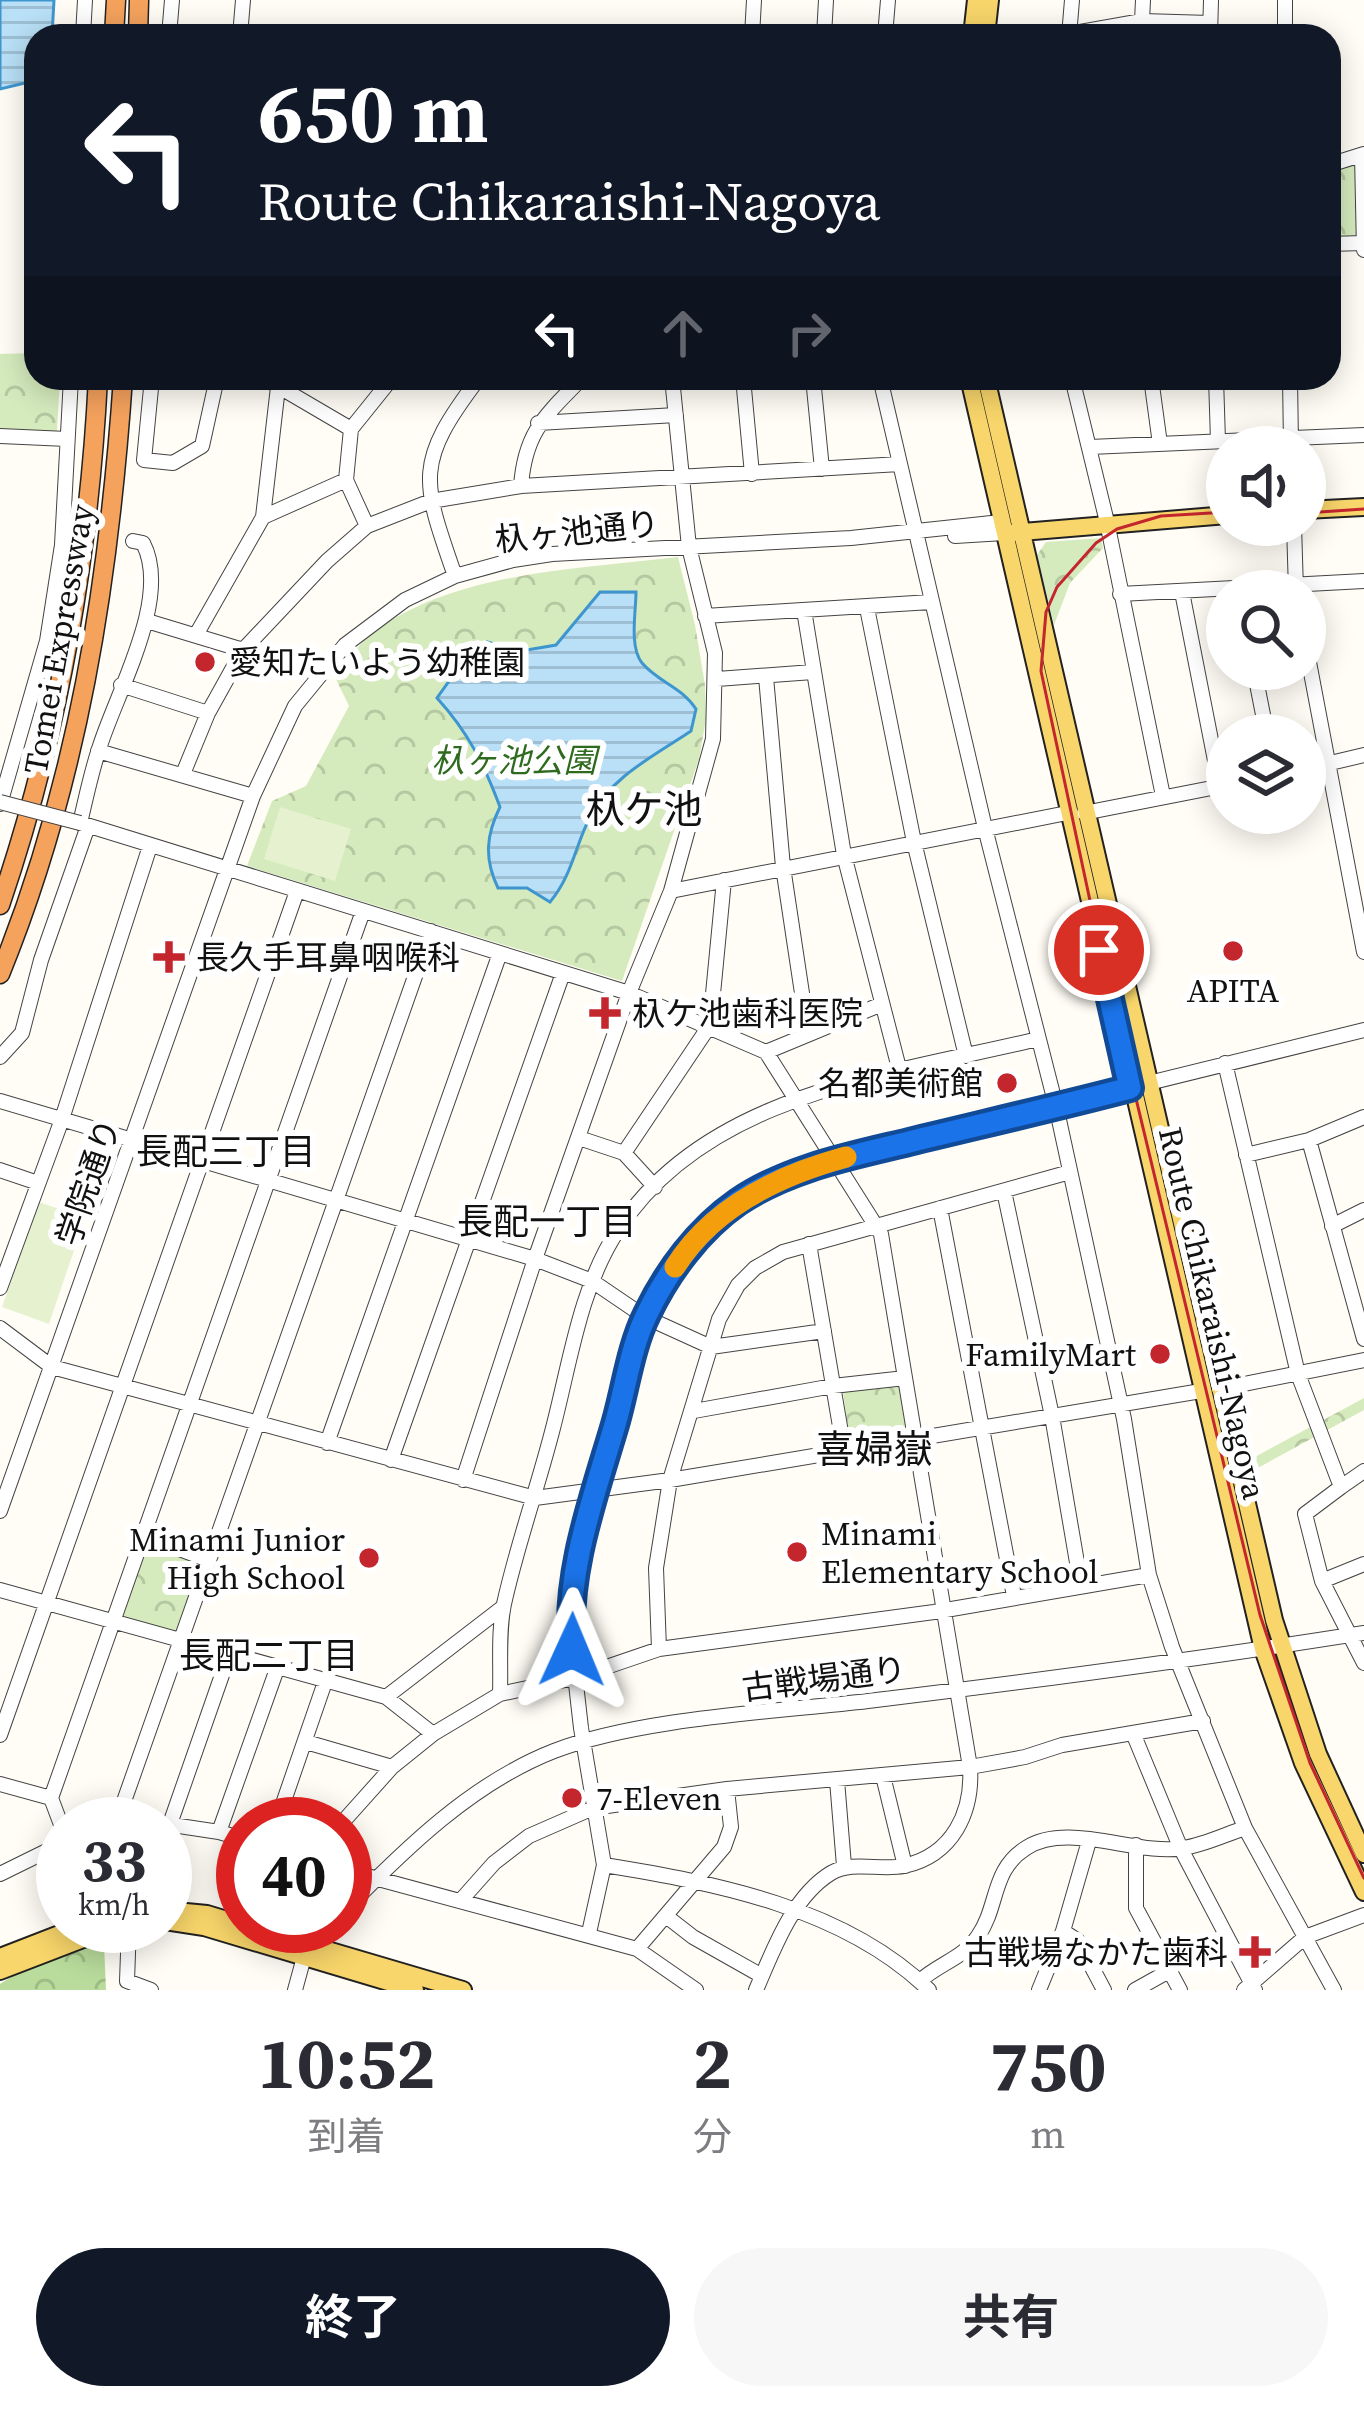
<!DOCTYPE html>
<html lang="ja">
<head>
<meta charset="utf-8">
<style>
  :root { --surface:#fff; --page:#f7f7f7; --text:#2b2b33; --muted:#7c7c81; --accent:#111827 }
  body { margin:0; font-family:"Source Serif 4","Noto Sans JP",serif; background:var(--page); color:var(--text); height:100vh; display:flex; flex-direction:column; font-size:45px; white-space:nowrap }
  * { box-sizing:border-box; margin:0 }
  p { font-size:39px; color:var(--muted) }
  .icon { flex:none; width:66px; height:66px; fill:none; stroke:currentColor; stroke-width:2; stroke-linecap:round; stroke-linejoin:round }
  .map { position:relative; height:1990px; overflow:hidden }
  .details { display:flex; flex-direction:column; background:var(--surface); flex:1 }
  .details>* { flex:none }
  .hud { position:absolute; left:24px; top:24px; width:1317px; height:366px; border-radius:36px; box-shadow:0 6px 30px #0003; background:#111827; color:#fff; overflow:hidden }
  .fabs { position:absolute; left:1206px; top:426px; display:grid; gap:24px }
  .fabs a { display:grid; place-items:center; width:120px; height:120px; border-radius:50%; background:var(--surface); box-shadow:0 6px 30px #0003; font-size:60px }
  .speed { position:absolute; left:36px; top:1797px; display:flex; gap:24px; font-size:60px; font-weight:700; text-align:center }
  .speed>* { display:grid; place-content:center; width:156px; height:156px; border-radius:50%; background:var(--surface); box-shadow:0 6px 30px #0003; line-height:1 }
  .speed small { font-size:30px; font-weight:400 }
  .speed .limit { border:18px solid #d22; background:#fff; color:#111 }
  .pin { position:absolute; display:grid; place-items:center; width:102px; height:102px; color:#fff; margin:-51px; border:6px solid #fff; border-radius:50%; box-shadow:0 3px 12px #0007 }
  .me { position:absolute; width:132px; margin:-66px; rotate:1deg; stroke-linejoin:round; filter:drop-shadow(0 0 9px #0008) }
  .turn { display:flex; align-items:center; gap:42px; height:252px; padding:0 36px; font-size:54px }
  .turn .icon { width:156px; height:156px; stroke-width:2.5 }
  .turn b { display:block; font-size:84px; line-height:102px }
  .lanes { display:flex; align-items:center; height:114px; padding:0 36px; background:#0003; justify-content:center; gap:60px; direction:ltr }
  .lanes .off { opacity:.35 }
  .eta { display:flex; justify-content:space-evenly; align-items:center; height:204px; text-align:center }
  .eta b { font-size:72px; font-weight:700; line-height:84px }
  .cta { display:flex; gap:24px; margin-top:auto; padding:24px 36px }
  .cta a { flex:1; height:138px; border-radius:72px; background:var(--accent); color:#fff; font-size:48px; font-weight:700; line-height:138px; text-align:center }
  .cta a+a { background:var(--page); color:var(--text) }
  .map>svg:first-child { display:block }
  .forest { fill:url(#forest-crowns) }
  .park { fill:url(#park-crowns) }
  .pitch { fill:#e6f2cf }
  .water { fill:url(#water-rules); stroke:#3f96cf; stroke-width:3 }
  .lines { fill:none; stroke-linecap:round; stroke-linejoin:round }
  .minor-casing { stroke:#444; stroke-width:16 }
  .major-casing { stroke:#222; stroke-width:20 }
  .highway-casing { stroke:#222; stroke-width:21 }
  .minor { stroke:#fff; stroke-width:14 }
  .major { stroke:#f9d66b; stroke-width:16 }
  .highway { stroke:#f5a25d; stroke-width:18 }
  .tram { stroke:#c4262e; stroke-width:3 }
  .minor-bridge-casing { stroke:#444; stroke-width:16; stroke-linecap:butt }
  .minor-bridge { stroke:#fff; stroke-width:14 }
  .route-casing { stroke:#114b97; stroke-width:30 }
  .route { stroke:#1a73e8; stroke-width:21 }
  .slow { stroke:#f59e0b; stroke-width:21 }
  .poi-dot { fill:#c4262e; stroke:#fff; stroke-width:4.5 }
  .labels { text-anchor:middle; stroke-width:12; stroke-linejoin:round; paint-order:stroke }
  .street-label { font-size:33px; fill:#111; stroke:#fff }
  .poi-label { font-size:33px; fill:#111; stroke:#fff; text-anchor:start }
  .park-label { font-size:33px; font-style:italic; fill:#2f6b1f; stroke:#fff }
  .neighbourhood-label { font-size:36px; fill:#111; stroke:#fff }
  .quarter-label { font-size:39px; fill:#111; stroke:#fff }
</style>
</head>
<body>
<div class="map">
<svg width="1364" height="1990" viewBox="0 0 1364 1990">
  <defs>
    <pattern id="forest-crowns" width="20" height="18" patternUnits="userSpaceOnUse" patternTransform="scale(3)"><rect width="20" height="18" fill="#b9dc9c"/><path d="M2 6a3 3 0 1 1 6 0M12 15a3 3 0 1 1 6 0" fill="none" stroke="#9ebc85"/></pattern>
    <pattern id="park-crowns" width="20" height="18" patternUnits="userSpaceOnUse" patternTransform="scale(3)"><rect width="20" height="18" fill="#d5ebbd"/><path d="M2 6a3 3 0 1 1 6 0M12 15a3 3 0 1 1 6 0" fill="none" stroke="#b6c8a1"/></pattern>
    <pattern id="water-rules" width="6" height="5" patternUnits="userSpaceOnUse" patternTransform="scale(3)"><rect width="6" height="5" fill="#b9e0f7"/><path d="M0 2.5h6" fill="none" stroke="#9ebfd3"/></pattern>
  </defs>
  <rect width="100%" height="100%" fill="#fffdf5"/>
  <!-- forest -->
  <path class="forest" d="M 104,1944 L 106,1990 L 0,1990 L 0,1984 C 32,1962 66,1950 104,1944 Z"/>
  <!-- park -->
  <path class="park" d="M 1358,160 L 1361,240 L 1329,241 L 1329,169 Z
    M 36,353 L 36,378 L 60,378 L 57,431 L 0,431 L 0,354 Z
    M 1101,538 L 1103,548 L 1070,583 L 1054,625 L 1037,555 L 1046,542 Z
    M 678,557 L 695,625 L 705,685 L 706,719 L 699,759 L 622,981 L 247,866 L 272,801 L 306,786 L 349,706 L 334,675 C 348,660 362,639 379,628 C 463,571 580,569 678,557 Z
    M 899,1382 L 911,1430 L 907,1435 L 850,1444 L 843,1392 Z
    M 1364,1398 L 1364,1410 L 1245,1475 L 1242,1464 Z
    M 148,1545 L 203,1561 L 178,1633 L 127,1621 L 123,1615 Z"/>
  <!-- pitch -->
  <path class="pitch" d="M 280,807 L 351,829 L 335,881 L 264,859 Z
    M 39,1202 L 85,1218 L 49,1324 L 2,1307 Z"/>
  <!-- water -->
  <path class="water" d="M 0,0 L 54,0 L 52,36 L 36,36 L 36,85 L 32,87 L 29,82 L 0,89 Z
    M 600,592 L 636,592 C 636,612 629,647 642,663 C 658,682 682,687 696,709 L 691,731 C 654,756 612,776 590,817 C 575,846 572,876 550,902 L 527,888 L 498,888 C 484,859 486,835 500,807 C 484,764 468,732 437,698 L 462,663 L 487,642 L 521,651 L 556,645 Z"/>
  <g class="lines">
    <!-- minor casing -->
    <g class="minor-casing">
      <path id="minor" d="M 1142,21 L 1143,0
        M 1069,34 L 1142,21 L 1210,23
        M 83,36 L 85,0
        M 169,36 L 172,0
        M 240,36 L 243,0
        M 752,36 L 754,0
        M 824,36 L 826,0
        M 885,36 L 888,0
        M 1069,36 L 1072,0
        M 1210,36 L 1211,0
        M 1285,36 L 1285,0
        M 1362,155 L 1364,250
        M 1329,165 L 1364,154
        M 1329,244 L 1364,243
        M 152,378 L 144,460 L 173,463 L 202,446 L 217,378
        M 264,378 L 351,429
        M 743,378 L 752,474
        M 813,378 L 822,469
        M 880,378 L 985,828 L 1056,1106 L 1124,1419 L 1149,1575 L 1172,1647 L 1245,1828 L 1334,1990
        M 1072,378 L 1106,518
        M 1151,378 L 1160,444
        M 1216,378 L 1218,441
        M 1290,378 L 1291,445
        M 538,423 L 676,415
        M 0,436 L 67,439
        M 1090,447 L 1364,435
        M 521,486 C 525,432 545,416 582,378
        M 263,517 L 278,387
        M 1294,525 L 1296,591
        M 367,526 L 346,480 L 351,429 L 392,378
        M 1108,527 L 1163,796
        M 955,536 L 1004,533
        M 133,541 L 143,543 C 172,598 116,693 99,749 C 91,773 86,798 80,823 L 629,993 L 766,1052 L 881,1234 L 970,1767 C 973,1812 953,1855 904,1866 C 879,1871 853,1860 831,1873 C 792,1897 773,1951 756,1990
        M 455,576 C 421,479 415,462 479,378
        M 1182,592 L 1220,786
        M 1120,594 L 1364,581
        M 867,608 L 914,842 L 966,1056
        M 804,610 L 844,855 L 900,1072
        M 705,616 L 931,602
        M 147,621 L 243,650
        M 196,635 L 263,517 L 346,480
        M 1305,641 L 1364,952
        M 1254,669 L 1267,735
        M 766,677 L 783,867 L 808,1033
        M 717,679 L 813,672
        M 121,685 L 208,713
        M 98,751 L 253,796
        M 1305,769 L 1364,755
        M 183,774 L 208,713 L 243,650 L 327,561 L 367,526 L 431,501 L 521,486 L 900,464
        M 0,804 L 47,641 L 62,545 L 71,378
        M 1084,813 L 1227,785
        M 671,891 L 1067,813
        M 766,1052 L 882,1004
        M 0,1057 L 22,1033 L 41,960 L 88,826
        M 1225,1063 L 1298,1374 L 1341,1487 L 1305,1514 L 1322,1581 L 1364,1663
        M 0,1101 L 535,1259 L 592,1281 L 645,1317 L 711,1347 L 824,1331
        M 579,1138 L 624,1153 L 655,1187
        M 1309,1140 L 1364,1339
        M 624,1153 L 710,1025 L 724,880
        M 1246,1155 L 1309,1140 L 1364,1117
        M 0,1170 L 38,1183
        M 1004,1191 L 1052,1416 L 1081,1586
        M 940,1208 L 1014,1596
        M 1332,1226 L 1364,1210
        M 809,1244 L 844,1450
        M 0,1288 L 61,1122 L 150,846
        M 0,1328 L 52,1367 L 535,1498 L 670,1480 L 1201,1391
        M 1219,1389 L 1364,1360
        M 694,1411 L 833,1386 L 905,1378
        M 327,1443 L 500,953
        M 391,1460 L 563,973
        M 463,1480 L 535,1259 L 629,993 L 671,891 L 713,739 L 715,653 L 689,547 L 672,378
        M 1341,1487 L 1364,1471
        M 0,1511 L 253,796 L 295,706 L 345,645 L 405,600 L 455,576 L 513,560 L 552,554 L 851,538 L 1001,522
        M 144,1536 L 209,1560
        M 1322,1581 L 1364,1564
        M 0,1590 L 386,1697 L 433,1734
        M 659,1649 L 656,1568 L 670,1480 L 719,1319 L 738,1285 L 755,1268 L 783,1252 L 1070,1172
        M 500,1694 C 501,1665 498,1632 504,1604 C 517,1545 538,1487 553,1428 C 570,1363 580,1287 618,1230 C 706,1093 893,1074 1038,1039
        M 386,1697 L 503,1607
        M 1133,1733 L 1181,1849 L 1255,1990
        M 0,1735 L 297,891
        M 306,1742 L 392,1767
        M 883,1776 L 905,1866
        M 837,1780 L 844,1866
        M 0,1784 L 51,1798
        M 116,1824 L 431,931
        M 166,1824 L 219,1832 L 243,1839
        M 170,1824 L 230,1652
        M 276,1824 L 326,1679
        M 341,1824 L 392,1767 L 433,1734 L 500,1694 L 574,1678 L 659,1649 L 934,1612 L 1149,1575
        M 63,1830 L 51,1798 L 363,911
        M 219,1832 L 278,1666
        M 1136,1845 L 1136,1908 L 1180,1990
        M 604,1865 C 716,1883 845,1908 929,1990
        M 345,1870 L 637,1949 L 696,1990
        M 0,1874 L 63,1843
        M 462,1899 L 494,1863 L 529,1836 L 593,1808 L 727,1789 L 970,1767 L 1025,1757 L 1062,1745 L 1203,1721
        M 345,1910 C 405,1849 472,1783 554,1751 C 640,1718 774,1712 868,1701 C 1033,1681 1199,1659 1364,1633
        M 666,1916 L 693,1937 L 762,1976
        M 129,1926 L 127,1981 L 151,1990
        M 1063,1931 L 1078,1941 L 1104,1990
        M 589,1933 L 604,1865 L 581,1728 L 569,1622 L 591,1504 L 645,1317 L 680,1260 L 709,1227 L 738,1202 L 780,1179 L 836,1160 L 1364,1030
        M 637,1949 L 724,1847 L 731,1827 L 727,1789
        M 920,1981 C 938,1964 964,1958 978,1936 C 999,1906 991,1870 1026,1848 C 1068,1821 1137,1856 1183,1848 C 1204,1845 1226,1834 1245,1828
        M 295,1990 L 304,1957 L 330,1926
        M 1039,1990 L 1063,1931 L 1089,1841
        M 1135,1990 L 1169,1971
        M 1244,1990 L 1305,1937 L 1364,1915"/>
    </g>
    <!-- major casing -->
    <g class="major-casing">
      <path id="major" d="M 972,36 L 976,0
        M 986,36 L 990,0
        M 969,378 L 1263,1649 L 1303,1763 L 1364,1892
        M 986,378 L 1274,1620 L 1318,1754 L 1364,1854
        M 1305,510 L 1364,507
        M 1011,533 L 1227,515
        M 165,1910 L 207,1914 L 243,1925
        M 165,1921 L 204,1927 L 415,1990
        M 246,1926 L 463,1990
        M 0,1957 L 80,1926
        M 0,1971 L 117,1926"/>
    </g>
    <!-- highway casing -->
    <g class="highway-casing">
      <path id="highway" d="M 114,36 L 116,0
        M 138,36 L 139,0
        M 0,905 C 58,735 89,557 98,378
        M 0,974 C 78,783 109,582 123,378"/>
    </g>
    <!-- minor -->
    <use href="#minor" class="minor"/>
    <!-- major -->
    <use href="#major" class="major"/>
    <!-- highway -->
    <use href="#highway" class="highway"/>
    <!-- tram -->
    <path class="tram" d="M 1227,512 L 1161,516 L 1117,529 L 1096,543 L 1057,587 L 1046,612 L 1041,671 L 1102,957 L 1260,1615 L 1310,1763 L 1364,1878
      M 1305,513 L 1364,509"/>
    <!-- minor-bridge casing -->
    <g class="minor-bridge-casing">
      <path id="minor-bridge" d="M 0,802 L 80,823"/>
    </g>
    <!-- minor-bridge -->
    <use href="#minor-bridge" class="minor-bridge"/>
  </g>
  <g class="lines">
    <!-- route casing -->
    <g class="route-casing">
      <path id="route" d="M 572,1650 C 565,1575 593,1499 614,1428 C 625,1392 630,1348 647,1314 C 667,1272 699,1229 738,1202 C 788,1168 851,1156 909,1142 C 983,1124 1057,1107 1130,1088 L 1099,950"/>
    </g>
    <!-- route -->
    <use href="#route" class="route"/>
    <!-- slow -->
    <path class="slow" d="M 675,1267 C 712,1207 780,1175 846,1157"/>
  </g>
  <!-- markers -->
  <g class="poi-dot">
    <circle cx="205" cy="662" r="12"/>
    <circle cx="1233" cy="951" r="12"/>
    <path d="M163 939h12v12h12v12h-12v12h-12v-12h-12v-12h12z"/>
    <path d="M599 995h12v12h12v12h-12v12h-12v-12h-12v-12h12z"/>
    <circle cx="1007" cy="1083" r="12"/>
    <circle cx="1160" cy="1354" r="12"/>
    <circle cx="797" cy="1552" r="12"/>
    <circle cx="369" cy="1558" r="12"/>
    <circle cx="572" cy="1798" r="12"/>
    <path d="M1249 1934h12v12h12v12h-12v12h-12v-12h-12v-12h12z"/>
  </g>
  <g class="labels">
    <!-- street labels -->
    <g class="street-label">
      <text transform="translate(577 531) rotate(-6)" y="12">杁ヶ池通り</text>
      <text transform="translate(58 639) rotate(-80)" y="12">Tomei Expressway</text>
      <text transform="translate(88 1182) rotate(-71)" y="12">学院通り</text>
      <text transform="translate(1213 1313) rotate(77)" y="12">Route Chikaraishi-Nagoya</text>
      <text transform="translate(824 1678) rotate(-7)" y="12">古戦場通り</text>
    </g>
    <!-- poi labels -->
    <g class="poi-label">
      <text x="229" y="674">愛知たいよう幼稚園</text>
      <text x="196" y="969">長久手耳鼻咽喉科</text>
      <text x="1233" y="1002" text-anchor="middle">APITA</text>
      <text x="632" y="1025">杁ケ池歯科医院</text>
      <text x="983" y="1095" text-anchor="end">名都美術館</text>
      <text x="1136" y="1366" text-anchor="end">FamilyMart</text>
      <text x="821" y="1545">Minami<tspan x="821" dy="38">Elementary School</tspan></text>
      <text x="345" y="1551" text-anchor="end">Minami Junior<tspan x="345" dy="38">High School</tspan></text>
      <text x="596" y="1810">7-Eleven</text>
      <text x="1228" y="1964" text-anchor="end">古戦場なかた歯科</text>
    </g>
    <!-- park labels -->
    <g class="park-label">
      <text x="514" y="772">杁ヶ池公園</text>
    </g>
    <!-- neighbourhood labels -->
    <g class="neighbourhood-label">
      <text x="226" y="1164">長配三丁目</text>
      <text x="547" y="1234">長配一丁目</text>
      <text x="269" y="1668">長配二丁目</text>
    </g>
    <!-- quarter labels -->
    <g class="quarter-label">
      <text x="644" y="823">杁ケ池</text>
      <text x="874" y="1463">喜婦嶽</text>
    </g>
  </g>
</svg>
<div class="fabs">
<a><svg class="icon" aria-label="sound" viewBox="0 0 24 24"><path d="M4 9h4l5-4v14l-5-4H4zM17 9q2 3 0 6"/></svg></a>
<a><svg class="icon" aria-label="search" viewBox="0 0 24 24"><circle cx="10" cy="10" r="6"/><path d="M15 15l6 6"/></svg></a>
<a><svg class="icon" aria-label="layers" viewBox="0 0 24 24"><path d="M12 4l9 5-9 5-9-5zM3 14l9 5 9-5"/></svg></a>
</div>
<div class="speed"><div>33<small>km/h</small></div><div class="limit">40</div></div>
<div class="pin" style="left:1099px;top:950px;background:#d93025"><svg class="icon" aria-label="arrive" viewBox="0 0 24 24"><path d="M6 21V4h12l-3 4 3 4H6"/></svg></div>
<svg class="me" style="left:572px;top:1650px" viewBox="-20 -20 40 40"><path d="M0-17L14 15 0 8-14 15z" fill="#1a73e8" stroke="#fff" stroke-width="4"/></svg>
<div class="hud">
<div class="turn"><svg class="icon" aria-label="left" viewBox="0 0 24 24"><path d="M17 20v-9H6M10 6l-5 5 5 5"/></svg><div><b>650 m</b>Route Chikaraishi-Nagoya</div></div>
<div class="lanes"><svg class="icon" aria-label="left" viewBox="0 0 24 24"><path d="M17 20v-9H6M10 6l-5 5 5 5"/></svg><svg class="icon off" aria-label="ahead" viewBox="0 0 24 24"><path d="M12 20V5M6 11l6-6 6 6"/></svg><svg class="icon off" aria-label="right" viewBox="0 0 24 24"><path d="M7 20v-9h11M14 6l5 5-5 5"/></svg></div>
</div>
</div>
<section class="details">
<div class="eta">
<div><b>10:52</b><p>到着</p></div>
<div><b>2</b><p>分</p></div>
<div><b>750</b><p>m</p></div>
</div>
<div class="cta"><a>終了</a><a>共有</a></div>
</section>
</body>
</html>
